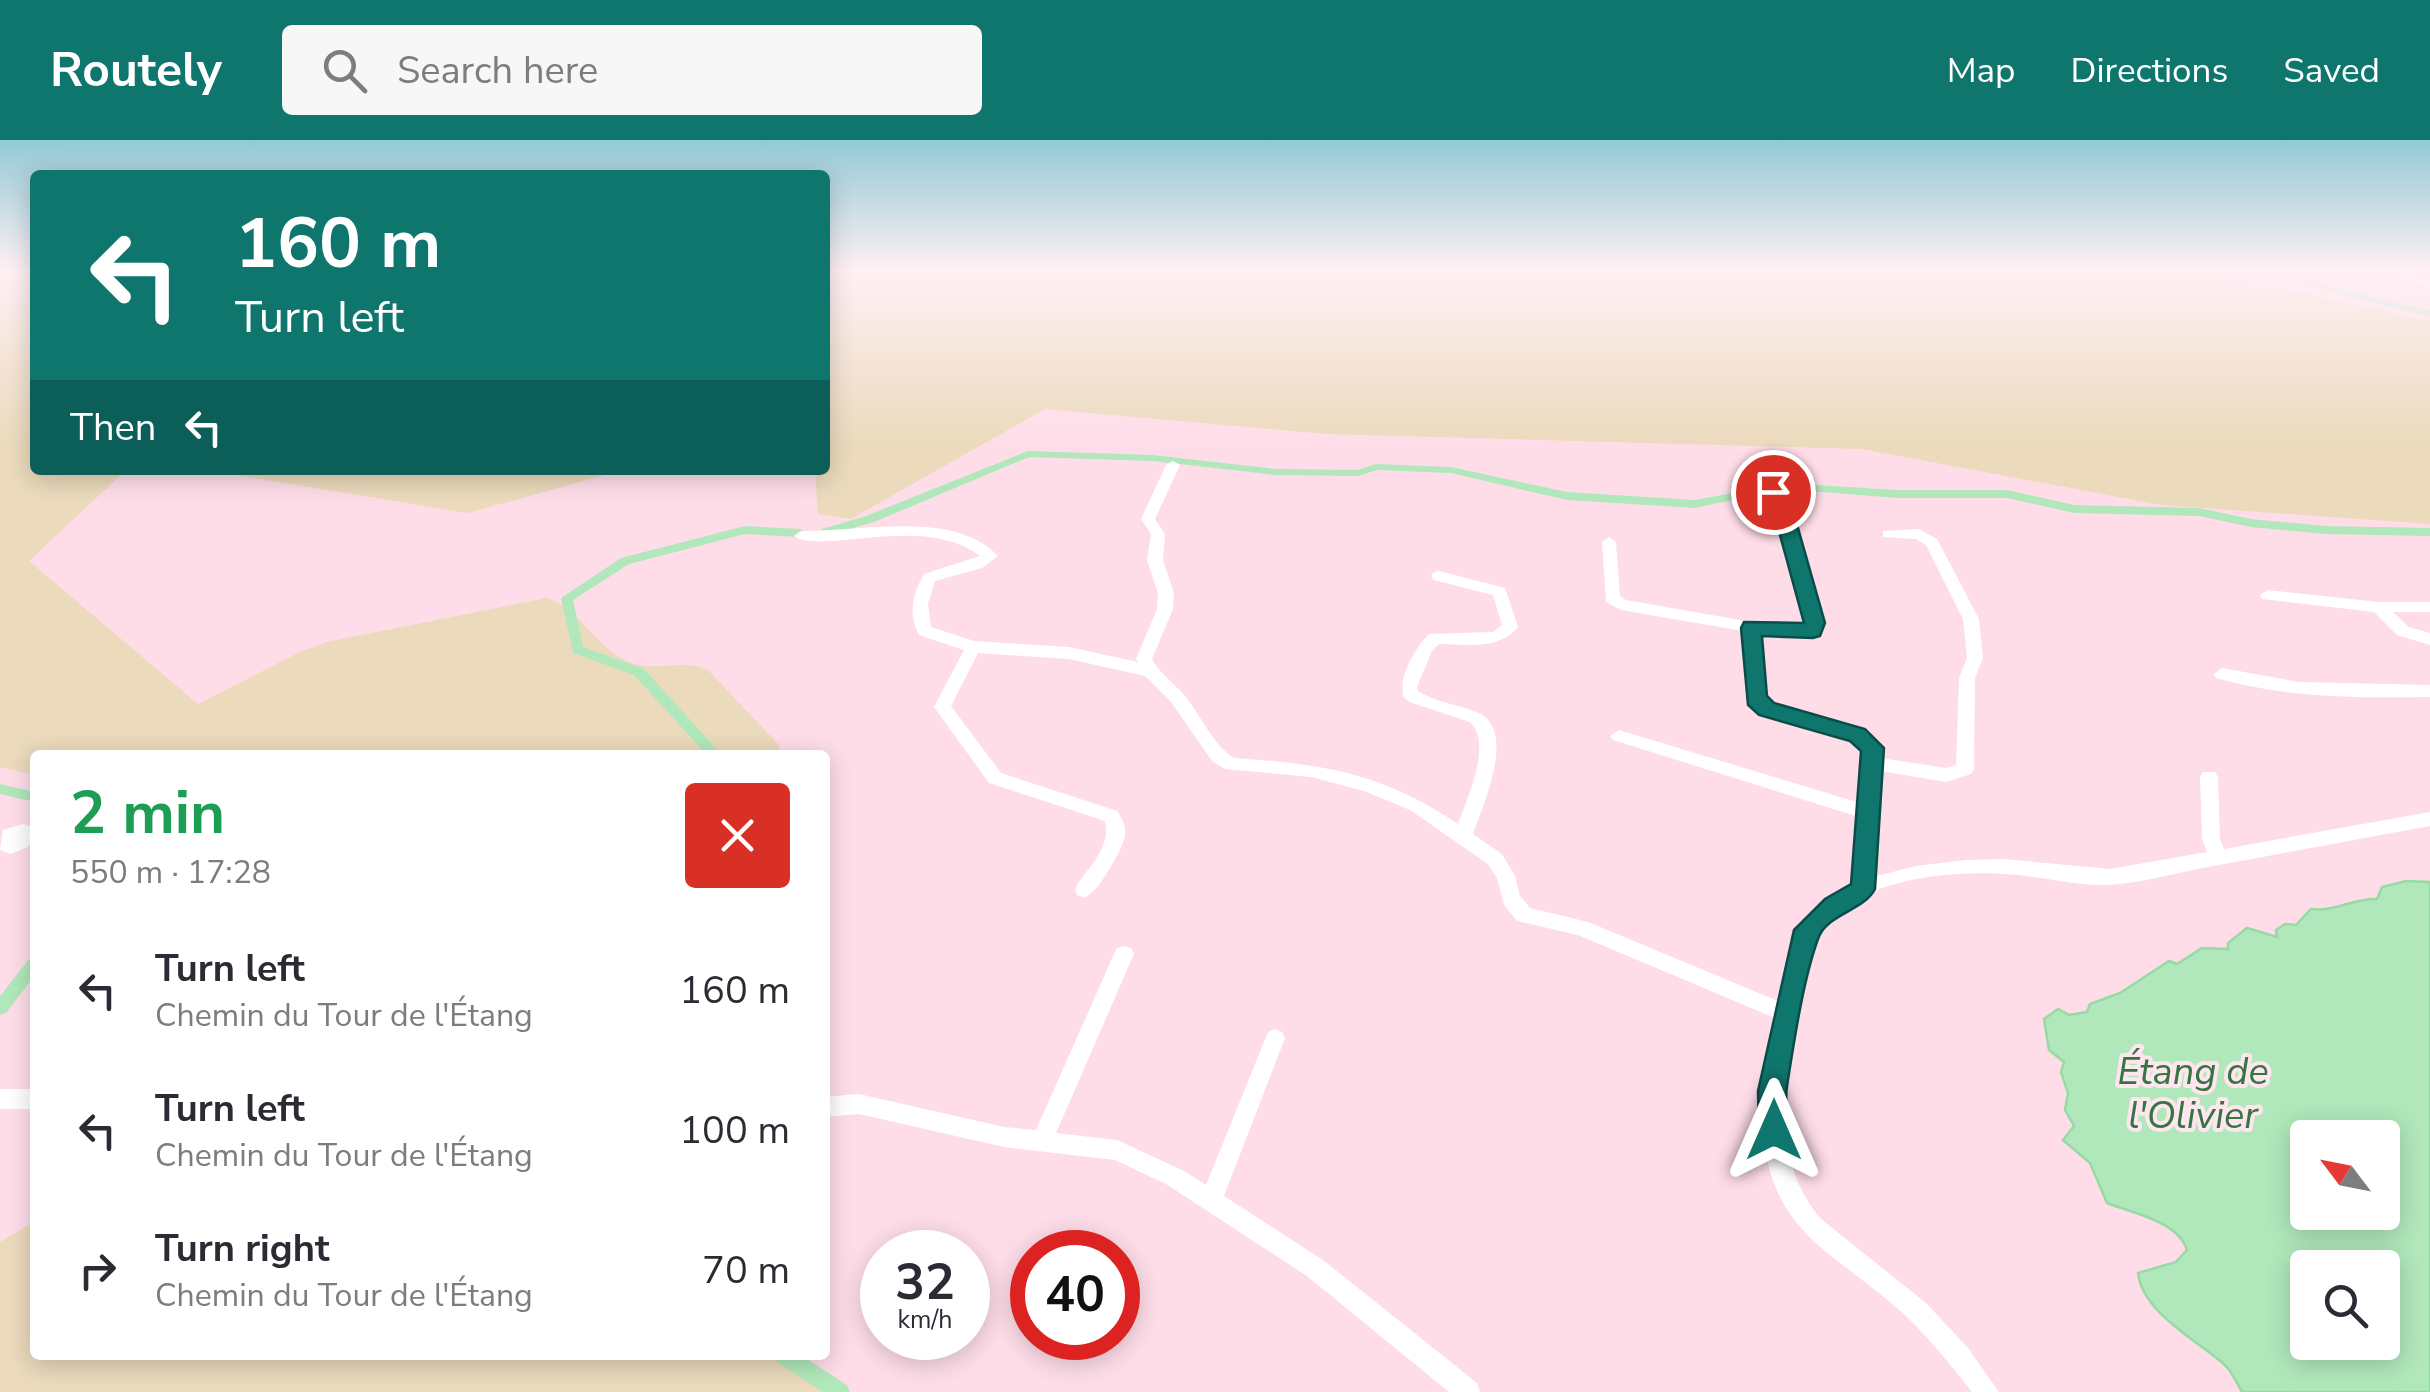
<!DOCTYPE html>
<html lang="en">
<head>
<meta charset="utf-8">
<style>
  :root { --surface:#fff; --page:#f7f7f7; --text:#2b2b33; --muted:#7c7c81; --accent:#0f766e }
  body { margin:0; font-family:"Nunito Sans",sans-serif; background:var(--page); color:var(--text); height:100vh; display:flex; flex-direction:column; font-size:38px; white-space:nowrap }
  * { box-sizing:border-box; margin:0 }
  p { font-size:32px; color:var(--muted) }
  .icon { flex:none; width:55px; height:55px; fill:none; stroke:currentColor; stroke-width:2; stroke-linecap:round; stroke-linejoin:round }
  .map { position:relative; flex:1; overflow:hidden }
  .sheet { position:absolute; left:30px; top:610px; width:800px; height:610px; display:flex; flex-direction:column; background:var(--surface); border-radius:10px; box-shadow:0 5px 25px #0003 }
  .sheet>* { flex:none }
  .hud { position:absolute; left:30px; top:30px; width:800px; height:305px; border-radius:10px; box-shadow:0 5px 25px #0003; background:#0f766e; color:#fff; overflow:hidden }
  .needle { width:65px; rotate:302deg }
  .tools { position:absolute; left:2290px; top:980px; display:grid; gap:20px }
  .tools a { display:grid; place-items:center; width:110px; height:110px; border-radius:10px; background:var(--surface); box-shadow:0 5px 25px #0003; font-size:50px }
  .speed { position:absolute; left:860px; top:1090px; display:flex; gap:20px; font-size:50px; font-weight:700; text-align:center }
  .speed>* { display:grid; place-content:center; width:130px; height:130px; border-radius:50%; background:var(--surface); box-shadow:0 5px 25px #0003; line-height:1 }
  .speed small { font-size:25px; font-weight:400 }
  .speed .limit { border:15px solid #d22; background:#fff; color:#111 }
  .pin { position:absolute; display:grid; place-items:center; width:85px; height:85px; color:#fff; margin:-42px; border:5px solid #fff; border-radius:50%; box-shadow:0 2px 10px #0007 }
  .me { position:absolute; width:110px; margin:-55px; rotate:0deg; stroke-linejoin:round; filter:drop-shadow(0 0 8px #0008) }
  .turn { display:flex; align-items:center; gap:35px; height:210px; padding:0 40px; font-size:45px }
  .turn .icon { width:130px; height:130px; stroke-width:2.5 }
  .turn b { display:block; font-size:70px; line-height:85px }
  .then { display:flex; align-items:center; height:95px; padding:0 40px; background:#0003; gap:20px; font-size:38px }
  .round { display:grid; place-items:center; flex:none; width:105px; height:105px; border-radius:10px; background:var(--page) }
  .overview { display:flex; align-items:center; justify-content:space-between; height:170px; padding:0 40px }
  h1 { font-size:60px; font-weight:700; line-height:75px; color:#1e9e55 }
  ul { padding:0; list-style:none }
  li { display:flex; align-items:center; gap:30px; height:140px; padding:0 40px }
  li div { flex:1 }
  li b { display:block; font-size:38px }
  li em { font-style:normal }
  header { display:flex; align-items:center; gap:60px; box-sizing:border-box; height:140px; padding:0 50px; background:var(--accent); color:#fff }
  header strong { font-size:48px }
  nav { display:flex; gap:55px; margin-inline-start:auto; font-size:35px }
  .search { width:700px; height:90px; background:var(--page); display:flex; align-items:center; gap:25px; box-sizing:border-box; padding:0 35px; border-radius:10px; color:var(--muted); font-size:38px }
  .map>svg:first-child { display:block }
  .green { fill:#ebdabc }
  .water { fill:#b1e8bb; stroke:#97daa4; stroke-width:2.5; fill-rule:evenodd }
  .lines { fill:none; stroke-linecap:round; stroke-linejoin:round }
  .canal { fill:#b1e8bb; fill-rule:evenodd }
  .minor { fill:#fff; fill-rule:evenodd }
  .route { fill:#0f766e; stroke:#0a4d48; stroke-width:2.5 }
  .labels { text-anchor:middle; stroke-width:8; stroke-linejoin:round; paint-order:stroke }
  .near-water-label { font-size:38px; font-style:italic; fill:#357542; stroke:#ffe5ee }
</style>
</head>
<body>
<header>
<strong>Routely</strong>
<div class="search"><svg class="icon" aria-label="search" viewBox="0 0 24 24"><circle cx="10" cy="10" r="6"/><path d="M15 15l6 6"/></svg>Search here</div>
<nav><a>Map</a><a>Directions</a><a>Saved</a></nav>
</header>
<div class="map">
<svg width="2430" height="1252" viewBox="0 0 2430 1252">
  <rect width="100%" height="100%" fill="#fedde9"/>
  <!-- green -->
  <path class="green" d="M 0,130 L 35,130 L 35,330 L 126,330 L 29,421 L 198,564 L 302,511 L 327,502 L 547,458 C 581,470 595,507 629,522 C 655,533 682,518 708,530 L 779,605 L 778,615 L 35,615 L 35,635 L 0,627 Z
    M 825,130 L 2199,130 L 2430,181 L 2430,384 L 2161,365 L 1862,309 L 1326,294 L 1045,269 L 851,379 L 818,374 L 815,330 L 825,330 Z
    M 205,330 L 623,330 L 468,373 Z
    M 35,1081 L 35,1215 L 796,1215 L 823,1252 L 0,1252 L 0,1102 Z"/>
  <!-- water -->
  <path class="water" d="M 2406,741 L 2430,742 L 2430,1252 L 2242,1252 C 2237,1243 2232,1232 2225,1225 C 2198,1201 2142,1172 2138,1133 L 2176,1122 L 2187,1110 C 2178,1081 2132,1073 2107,1063 L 2090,1023 L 2063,1000 L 2074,986 L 2065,970 L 2068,953 L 2061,932 L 2064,922 L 2049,910 L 2044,879 L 2058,869 L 2069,875 L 2087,872 L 2090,864 L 2120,853 L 2169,821 L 2177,824 L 2202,808 L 2228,809 L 2228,803 L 2247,788 L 2277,797 L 2276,790 L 2285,784 L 2296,785 L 2311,769 C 2334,772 2354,758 2377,759 L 2382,747 ZM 2308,998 L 2382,998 L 2382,1072 L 2308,1072 ZM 2308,1128 L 2382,1128 L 2382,1202 L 2308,1202 Z"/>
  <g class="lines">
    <!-- canal -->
    <path class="canal" d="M 2247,130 L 2264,130 L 2430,171 L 2430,177 Z
      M 1028,311 L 1153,315 L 1276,329 L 1357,330 L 1376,324 L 1451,327 L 1567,352 L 1695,360 L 1785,343 L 1897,350 L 2007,350 L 2074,365 L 2199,368 L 2251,379 L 2325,386 L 2430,388 L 2430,396 L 2325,394 L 2251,387 L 2199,376 L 2074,373 L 2007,358 L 1897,358 L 1785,349 L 1695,368 L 1567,360 L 1451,333 L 1377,330 L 1358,336 L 1276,335 L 1153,321 L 1029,317 L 874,382 L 826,396 L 820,392 L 822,389 L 866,376 Z
      M 745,386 L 800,389 L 806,393 L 800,397 L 745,394 L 629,424 L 573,460 L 583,507 L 644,529 L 722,615 L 707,615 L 634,535 L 573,513 L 561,458 L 621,418 Z
      M 0,644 L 35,652 L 35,662 L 0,654 Z
      M 35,816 L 35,835 L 6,873 L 0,875 L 0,856 L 30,818 Z
      M 775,1215 L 801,1215 L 847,1245 L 850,1252 L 823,1252 L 777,1222 Z"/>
    <!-- minor -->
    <path class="minor" d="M 2363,130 L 2388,130 L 2430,138 L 2430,146 Z
      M 1173,321 L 1180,325 L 1155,379 L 1165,394 L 1163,420 L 1174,453 L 1173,469 L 1152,519 C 1160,534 1174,543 1184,555 C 1201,575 1212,604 1234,618 C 1324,624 1382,633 1458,684 C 1467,659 1493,603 1470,582 L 1412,563 L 1404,558 C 1397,538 1415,508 1429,494 L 1493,492 L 1502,485 L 1493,455 L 1434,440 L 1431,436 L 1434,432 L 1439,431 L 1505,448 L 1518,487 C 1498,511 1468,504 1439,504 L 1432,511 L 1417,547 L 1418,551 C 1437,563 1457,564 1477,572 C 1518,589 1483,665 1473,694 L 1502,714 L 1515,736 L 1520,756 L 1530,768 L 1588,782 L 1778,861 C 1789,801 1795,772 1854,744 L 1859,677 L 1613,600 L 1610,596 L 1619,590 L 1860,663 L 1864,610 L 1852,600 L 1761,573 L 1750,563 L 1743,491 L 1621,470 L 1606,462 L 1602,402 L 1609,397 L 1616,402 L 1620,456 L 1626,460 L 1751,482 L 1806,484 L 1773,362 L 1766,352 L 1768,349 L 1778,349 L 1787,361 L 1822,483 L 1819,494 L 1813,495 L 1759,493 L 1764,557 L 1773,565 L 1864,591 L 1879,603 L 1881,618 L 1946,628 L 1956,625 L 1959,538 L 1967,518 L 1963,479 L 1926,405 L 1916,399 L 1883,397 L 1883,391 L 1919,389 L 1937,399 L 1979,479 L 1983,518 L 1975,538 L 1974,629 L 1971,634 L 1946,642 L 1880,631 L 1873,737 L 1916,726 L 1966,720 L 2004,719 L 2110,729 L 2207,712 L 2202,699 L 2200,637 L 2203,632 L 2215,632 L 2218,637 L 2220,699 L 2224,709 L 2430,672 L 2430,686 C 2358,699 2285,713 2213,726 C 2179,732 2143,743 2109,745 C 2078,746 2048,738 2018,735 C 1958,729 1876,736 1830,778 C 1798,807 1797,872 1790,913 C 1780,972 1781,1032 1821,1079 L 1926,1163 L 1968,1208 L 1999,1252 L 1972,1252 C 1949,1222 1924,1192 1896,1167 C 1830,1110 1772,1092 1763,992 C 1760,953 1769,916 1775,878 L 1578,795 L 1517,781 L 1504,765 L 1497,738 L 1488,724 L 1410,670 L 1364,651 L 1311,637 L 1225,629 L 1212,621 L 1171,562 L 1145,536 L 1069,519 L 978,513 L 951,566 L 1001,633 L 1117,671 C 1122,679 1126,685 1125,695 C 1124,707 1097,755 1085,757 C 1083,758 1080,756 1077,755 L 1075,750 L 1077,745 C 1091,725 1111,706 1105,681 L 989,643 L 934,567 L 964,510 L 919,495 C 908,474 912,455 924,434 L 980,416 C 939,385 880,398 832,401 C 819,401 804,403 794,396 L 801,391 C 859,392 954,369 998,416 L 982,428 L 935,441 L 928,464 L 931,487 L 974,501 L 1069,507 L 1138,522 L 1136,519 L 1157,469 L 1158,453 L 1147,420 L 1151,394 L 1141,379 L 1166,325 Z
      M 2268,450 L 2378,462 L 2430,462 L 2430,472 L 2393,472 L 2409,487 L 2430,493 L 2430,505 L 2397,495 L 2374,472 L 2262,459 L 2260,455 Z
      M 2222,528 L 2299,542 L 2430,545 L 2430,557 C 2358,558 2286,558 2216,538 L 2214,534 Z
      M 23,684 L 29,686 L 35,694 L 28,707 L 11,714 L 0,710 L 3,690 Z
      M 1124,806 L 1131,808 L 1134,814 L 1056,993 L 1117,1000 L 1182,1030 L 1206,1045 L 1268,892 L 1275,889 L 1282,892 L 1285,898 L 1224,1056 L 1323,1120 L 1477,1243 L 1480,1252 L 1449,1252 L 1307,1136 L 1166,1044 L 1115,1020 L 1004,1007 L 859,974 L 825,977 L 825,957 L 859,954 L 1004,987 L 1036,990 L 1114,814 L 1117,808 Z
      M 0,949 L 35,949 L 35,969 L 0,969 Z"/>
  </g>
  <!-- sky -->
  <linearGradient id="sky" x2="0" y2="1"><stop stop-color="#92c9d6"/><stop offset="0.43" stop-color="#fff0f5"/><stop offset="1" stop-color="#fff0f5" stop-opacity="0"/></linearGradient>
  <rect width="2430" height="305" fill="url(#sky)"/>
  <!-- route -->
  <path class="route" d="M 1773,346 L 1780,348 L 1790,360 L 1825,483 L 1820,496 L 1813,498 L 1762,496 L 1767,556 L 1774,563 L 1865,589 L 1884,608 L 1875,749 C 1864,771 1826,774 1818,799 C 1803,840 1794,902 1787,946 C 1784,964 1791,983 1783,1000 L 1774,1004 L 1764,1000 L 1759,990 L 1758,951 L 1794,790 L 1825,759 L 1851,744 L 1861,611 L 1850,601 L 1759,575 L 1748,565 L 1741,488 L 1744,482 L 1804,483 L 1771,362 L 1764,352 Z"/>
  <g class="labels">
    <!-- near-water labels -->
    <g class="near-water-label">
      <text x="2193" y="944">Étang de<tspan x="2193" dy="44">l'Olivier</tspan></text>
    </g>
  </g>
</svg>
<div class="tools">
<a><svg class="needle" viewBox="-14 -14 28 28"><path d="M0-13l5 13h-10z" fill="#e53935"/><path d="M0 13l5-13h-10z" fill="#7c7c81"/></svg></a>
<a><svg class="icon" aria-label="search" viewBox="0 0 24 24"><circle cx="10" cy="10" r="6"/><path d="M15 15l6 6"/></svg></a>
</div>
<div class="speed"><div>32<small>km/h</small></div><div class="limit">40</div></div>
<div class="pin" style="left:1773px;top:352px;background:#d93025"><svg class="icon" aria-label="arrive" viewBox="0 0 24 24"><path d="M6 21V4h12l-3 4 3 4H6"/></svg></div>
<svg class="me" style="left:1774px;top:990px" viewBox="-20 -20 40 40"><path d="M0-17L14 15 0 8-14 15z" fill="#0f766e" stroke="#fff" stroke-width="4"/></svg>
<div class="hud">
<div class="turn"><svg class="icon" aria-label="left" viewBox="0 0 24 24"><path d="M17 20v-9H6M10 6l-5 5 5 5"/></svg><div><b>160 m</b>Turn left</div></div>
<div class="then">Then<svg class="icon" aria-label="left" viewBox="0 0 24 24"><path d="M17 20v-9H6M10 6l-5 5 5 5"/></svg></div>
</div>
<section class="sheet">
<div class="overview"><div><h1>2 min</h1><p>550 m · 17:28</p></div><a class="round" style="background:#d93025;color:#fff"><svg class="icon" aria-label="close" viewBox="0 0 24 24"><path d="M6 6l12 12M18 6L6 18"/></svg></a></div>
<ul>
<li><svg class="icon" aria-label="left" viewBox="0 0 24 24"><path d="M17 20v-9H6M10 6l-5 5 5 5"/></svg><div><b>Turn left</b><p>Chemin du Tour de l'Étang</p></div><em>160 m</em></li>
<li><svg class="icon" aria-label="left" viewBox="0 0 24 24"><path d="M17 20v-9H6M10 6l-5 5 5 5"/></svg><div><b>Turn left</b><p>Chemin du Tour de l'Étang</p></div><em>100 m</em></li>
<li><svg class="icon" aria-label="right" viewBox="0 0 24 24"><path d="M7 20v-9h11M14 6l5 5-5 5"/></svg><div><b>Turn right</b><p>Chemin du Tour de l'Étang</p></div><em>70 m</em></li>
</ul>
</section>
</div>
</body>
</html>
